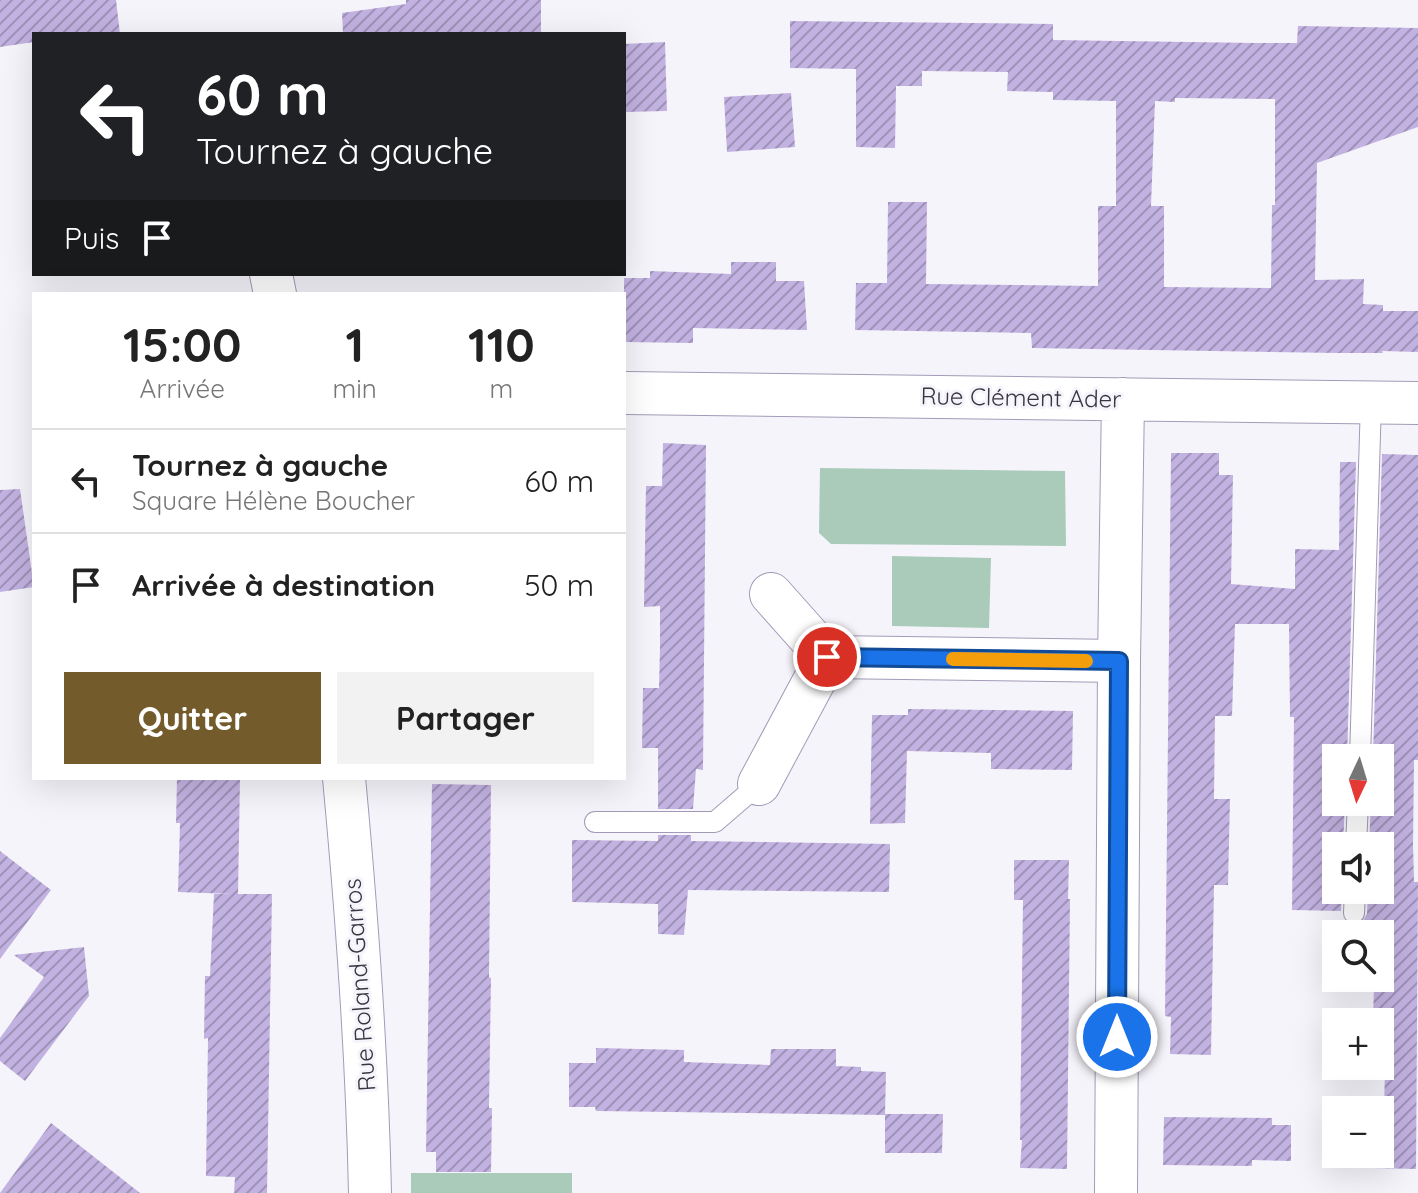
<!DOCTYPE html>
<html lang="fr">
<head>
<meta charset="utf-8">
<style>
  :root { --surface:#fff; --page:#f2f2f2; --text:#222; --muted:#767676; --line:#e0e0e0; --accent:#735b2c }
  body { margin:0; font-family:Quicksand,sans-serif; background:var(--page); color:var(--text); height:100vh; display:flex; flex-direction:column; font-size:30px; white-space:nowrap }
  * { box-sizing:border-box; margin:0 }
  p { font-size:26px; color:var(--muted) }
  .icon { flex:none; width:44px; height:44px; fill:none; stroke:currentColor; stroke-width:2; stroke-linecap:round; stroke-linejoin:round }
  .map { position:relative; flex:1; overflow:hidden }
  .panel { position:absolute; left:32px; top:292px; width:594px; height:488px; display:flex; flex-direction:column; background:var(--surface); border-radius:0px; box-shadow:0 8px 32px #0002 }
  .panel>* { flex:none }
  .banner { position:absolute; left:32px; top:32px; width:594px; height:244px; border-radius:0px; box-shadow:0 8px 32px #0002; background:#202124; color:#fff; overflow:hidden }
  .needle { width:52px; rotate:184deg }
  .tools { position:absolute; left:1322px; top:744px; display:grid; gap:16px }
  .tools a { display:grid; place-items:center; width:72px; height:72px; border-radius:0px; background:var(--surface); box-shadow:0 8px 32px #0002; font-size:40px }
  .pin { position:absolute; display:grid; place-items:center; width:68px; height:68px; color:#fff; margin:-34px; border:4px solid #fff; border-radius:50%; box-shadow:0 2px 8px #0007 }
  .me { position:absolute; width:88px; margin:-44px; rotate:0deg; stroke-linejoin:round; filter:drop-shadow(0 0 6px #0008) }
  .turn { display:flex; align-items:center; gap:28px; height:168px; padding:0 32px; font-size:36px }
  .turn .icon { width:104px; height:104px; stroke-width:2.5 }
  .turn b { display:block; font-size:56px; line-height:68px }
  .then { display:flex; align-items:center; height:76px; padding:0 32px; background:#0003; gap:16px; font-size:30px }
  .eta { display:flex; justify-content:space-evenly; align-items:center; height:136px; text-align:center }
  .eta b { font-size:48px; font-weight:700; line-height:56px }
  .action { display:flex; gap:16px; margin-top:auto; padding:16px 32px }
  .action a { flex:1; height:92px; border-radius:0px; background:var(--accent); color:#fff; font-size:32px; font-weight:700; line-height:92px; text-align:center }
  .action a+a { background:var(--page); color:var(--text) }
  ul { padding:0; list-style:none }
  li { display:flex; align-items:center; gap:24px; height:104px; padding:0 32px; border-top:2px solid var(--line) }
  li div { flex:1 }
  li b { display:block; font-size:30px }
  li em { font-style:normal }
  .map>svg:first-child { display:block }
  .green { fill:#aacbba }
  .building { fill:url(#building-hatch); fill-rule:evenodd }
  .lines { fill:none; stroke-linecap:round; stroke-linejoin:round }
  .service-casing { stroke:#a49ab7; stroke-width:22 }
  .minor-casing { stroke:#a49ab7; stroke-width:44 }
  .service { stroke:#fff; stroke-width:20 }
  .minor { stroke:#fff; stroke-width:42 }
  .route-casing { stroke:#114b97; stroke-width:20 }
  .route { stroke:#1a73e8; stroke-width:14 }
  .slow { stroke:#f59e0b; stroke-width:14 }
  .labels { text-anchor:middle; stroke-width:6; stroke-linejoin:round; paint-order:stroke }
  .street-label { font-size:24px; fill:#393541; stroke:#f6f4fb }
</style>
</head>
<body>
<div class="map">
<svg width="1418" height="1193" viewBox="0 0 1418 1193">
  <defs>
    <pattern id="building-hatch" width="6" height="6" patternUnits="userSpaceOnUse" patternTransform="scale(2)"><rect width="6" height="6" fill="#c2b2e1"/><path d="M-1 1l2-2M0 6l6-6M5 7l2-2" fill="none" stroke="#9f92b8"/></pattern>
  </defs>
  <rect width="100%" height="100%" fill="#f6f4fb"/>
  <!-- green -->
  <path class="green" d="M 820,468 L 1065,471 L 1066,546 L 831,544 L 819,533 Z
    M 892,556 L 991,558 L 989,628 L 892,626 Z
    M 411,1173 L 572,1173 L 572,1193 L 411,1193 Z"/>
  <!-- building -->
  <path class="building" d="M 0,0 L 116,0 L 120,34 L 34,34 L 34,42 L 0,47 Z
    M 406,0 L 541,0 L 541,34 L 343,34 L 342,13 L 406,4 Z
    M 790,21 L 1053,24 L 1053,40 L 1256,43 L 1297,43 L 1298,26 L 1418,28 L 1418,127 L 1317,163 L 1315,280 L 1364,279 L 1363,304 L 1383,305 L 1383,311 L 1418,311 L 1418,352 L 1382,351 L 1383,353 L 1338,353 L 1032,348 L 1031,333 L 855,330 L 856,283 L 887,283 L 888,202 L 927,202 L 926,284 L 1098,286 L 1098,206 L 1116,206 L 1116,101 L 1053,100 L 1053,92 L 1007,91 L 1008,72 L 922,71 L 922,86 L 896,86 L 895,148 L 856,147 L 856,69 L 790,68 ZM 1175,98 L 1275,99 L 1275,205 L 1272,205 L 1271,288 L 1164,287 L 1164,206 L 1151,206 L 1155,101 L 1175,102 Z
    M 665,42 L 667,111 L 624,112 L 624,44 Z
    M 791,93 L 795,147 L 727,152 L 724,97 Z
    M 731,262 L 776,262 L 776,281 L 804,281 L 807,330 L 693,328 L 693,343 L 624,342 L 624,278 L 650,278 L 650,271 L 731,274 Z
    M 663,443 L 706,445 L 703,770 L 696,769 L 693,809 L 658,809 L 658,748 L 642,748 L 643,688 L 659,688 L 660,647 L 660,606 L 644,607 L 646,486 L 662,486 Z
    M 1171,453 L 1219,453 L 1219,475 L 1233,475 L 1231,584 L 1295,589 L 1295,549 L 1339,550 L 1340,462 L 1356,462 L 1347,758 L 1336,758 L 1336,802 L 1345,802 L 1343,846 L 1336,846 L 1336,890 L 1342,890 L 1341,911 L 1292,910 L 1294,717 L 1290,717 L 1289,624 L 1235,624 L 1232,716 L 1215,716 L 1214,799 L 1230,799 L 1228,885 L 1214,885 L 1211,1055 L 1170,1054 L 1171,1017 L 1165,1016 Z
    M 1382,454 L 1418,455 L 1418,760 L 1414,760 L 1413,845 L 1414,882 L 1418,882 L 1416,1169 L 1372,1168 L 1372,1154 L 1380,1154 L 1380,1118 L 1384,1118 L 1385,1061 L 1380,1061 L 1380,1022 L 1373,1022 L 1374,986 L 1360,987 L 1360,978 L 1380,978 L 1380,934 L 1361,934 L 1361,924 L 1367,914 L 1368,890 L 1380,890 L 1380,846 L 1369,846 L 1371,802 L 1380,802 L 1380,758 L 1373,758 Z
    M 20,489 L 34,587 L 0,592 L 0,490 Z
    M 908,709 L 1073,711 L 1072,770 L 991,769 L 991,753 L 907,751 L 905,823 L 870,824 L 872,715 L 908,715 Z
    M 177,778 L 240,778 L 238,894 L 272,894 L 267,1193 L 234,1193 L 235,1177 L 206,1176 L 208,1038 L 204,1039 L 205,976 L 210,976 L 214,894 L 232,894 L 178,892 L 180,823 L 176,823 Z
    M 432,784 L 491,785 L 489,977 L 491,978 L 489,1108 L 492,1108 L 491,1172 L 436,1172 L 436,1152 L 426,1152 Z
    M 658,835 L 691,835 L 691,841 L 890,844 L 889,892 L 688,890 L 684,935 L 658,934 L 658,904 L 572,902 L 572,840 L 658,841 Z
    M 0,851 L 51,890 L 0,959 Z
    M 1014,860 L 1069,860 L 1068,899 L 1070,899 L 1067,1169 L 1020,1168 L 1022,1140 L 1020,1140 L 1023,900 L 1014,900 Z
    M 84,947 L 89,996 L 25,1081 L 0,1061 L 0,1038 L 44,977 L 14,955 Z
    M 596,1048 L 684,1050 L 684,1062 L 770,1065 L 771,1049 L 836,1049 L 836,1066 L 861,1067 L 861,1071 L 886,1072 L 885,1115 L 596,1111 L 595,1107 L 569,1107 L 569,1063 L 596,1063 Z
    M 885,1114 L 943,1114 L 942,1153 L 885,1153 Z
    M 1164,1117 L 1272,1118 L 1272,1125 L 1291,1125 L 1291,1161 L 1252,1160 L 1252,1166 L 1163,1165 Z
    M 51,1123 L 140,1193 L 0,1193 Z"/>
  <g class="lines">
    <!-- service casing -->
    <g class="service-casing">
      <path id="service" d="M 1360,758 L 1371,402
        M 595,822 L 715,822 L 759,784
        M 1356,846 L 1358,802
        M 1354,913 L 1355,890"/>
    </g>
    <!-- minor casing -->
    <g class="minor-casing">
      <path id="minor" d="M 271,274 L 275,294
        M 624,393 L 1418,403
        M 827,657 L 1119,661 L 1123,399
        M 344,778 C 357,916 367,1054 370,1193
        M 759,784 L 827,657 L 771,594
        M 1116,1193 L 1119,661"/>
    </g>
    <!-- service -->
    <use href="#service" class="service"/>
    <!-- minor -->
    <use href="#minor" class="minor"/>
  </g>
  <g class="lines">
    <!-- route casing -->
    <g class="route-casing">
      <path id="route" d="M 827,657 L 1119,661 L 1117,1037"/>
    </g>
    <!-- route -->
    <use href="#route" class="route"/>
    <!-- slow -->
    <path class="slow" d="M 953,659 L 1086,661"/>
  </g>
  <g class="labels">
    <!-- street labels -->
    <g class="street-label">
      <text transform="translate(1021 398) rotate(1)" y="8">Rue Clément Ader</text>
      <text transform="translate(360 985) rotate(-94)" y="8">Rue Roland-Garros</text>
    </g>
  </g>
</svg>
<div class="tools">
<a><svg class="needle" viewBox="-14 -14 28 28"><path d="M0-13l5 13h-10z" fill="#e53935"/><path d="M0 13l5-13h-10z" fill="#767676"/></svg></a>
<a><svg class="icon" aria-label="sound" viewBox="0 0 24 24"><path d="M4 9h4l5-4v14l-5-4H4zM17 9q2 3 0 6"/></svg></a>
<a><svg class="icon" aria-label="search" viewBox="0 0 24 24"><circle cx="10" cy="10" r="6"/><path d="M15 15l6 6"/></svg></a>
<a>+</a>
<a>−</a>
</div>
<div class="pin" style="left:827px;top:657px;background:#d93025"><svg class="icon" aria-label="arrive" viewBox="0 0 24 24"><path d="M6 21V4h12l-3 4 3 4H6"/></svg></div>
<svg class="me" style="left:1117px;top:1037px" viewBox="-20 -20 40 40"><circle r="17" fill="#1a73e8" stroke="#fff" stroke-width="3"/><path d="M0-11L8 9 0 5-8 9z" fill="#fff"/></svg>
<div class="banner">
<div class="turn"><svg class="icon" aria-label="left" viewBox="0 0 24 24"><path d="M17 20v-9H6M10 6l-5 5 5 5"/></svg><div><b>60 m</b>Tournez à gauche</div></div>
<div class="then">Puis<svg class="icon" aria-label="arrive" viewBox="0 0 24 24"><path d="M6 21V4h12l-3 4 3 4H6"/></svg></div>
</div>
<section class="panel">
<div class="eta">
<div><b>15:00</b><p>Arrivée</p></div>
<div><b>1</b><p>min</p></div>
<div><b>110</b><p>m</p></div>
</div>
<ul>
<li><svg class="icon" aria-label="left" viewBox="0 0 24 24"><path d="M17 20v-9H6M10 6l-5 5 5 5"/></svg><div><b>Tournez à gauche</b><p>Square Hélène Boucher</p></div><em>60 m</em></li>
<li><svg class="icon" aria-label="arrive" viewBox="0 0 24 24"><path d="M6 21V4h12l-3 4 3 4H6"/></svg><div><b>Arrivée à destination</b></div><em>50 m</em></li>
</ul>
<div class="action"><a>Quitter</a><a>Partager</a></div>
</section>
</div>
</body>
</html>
